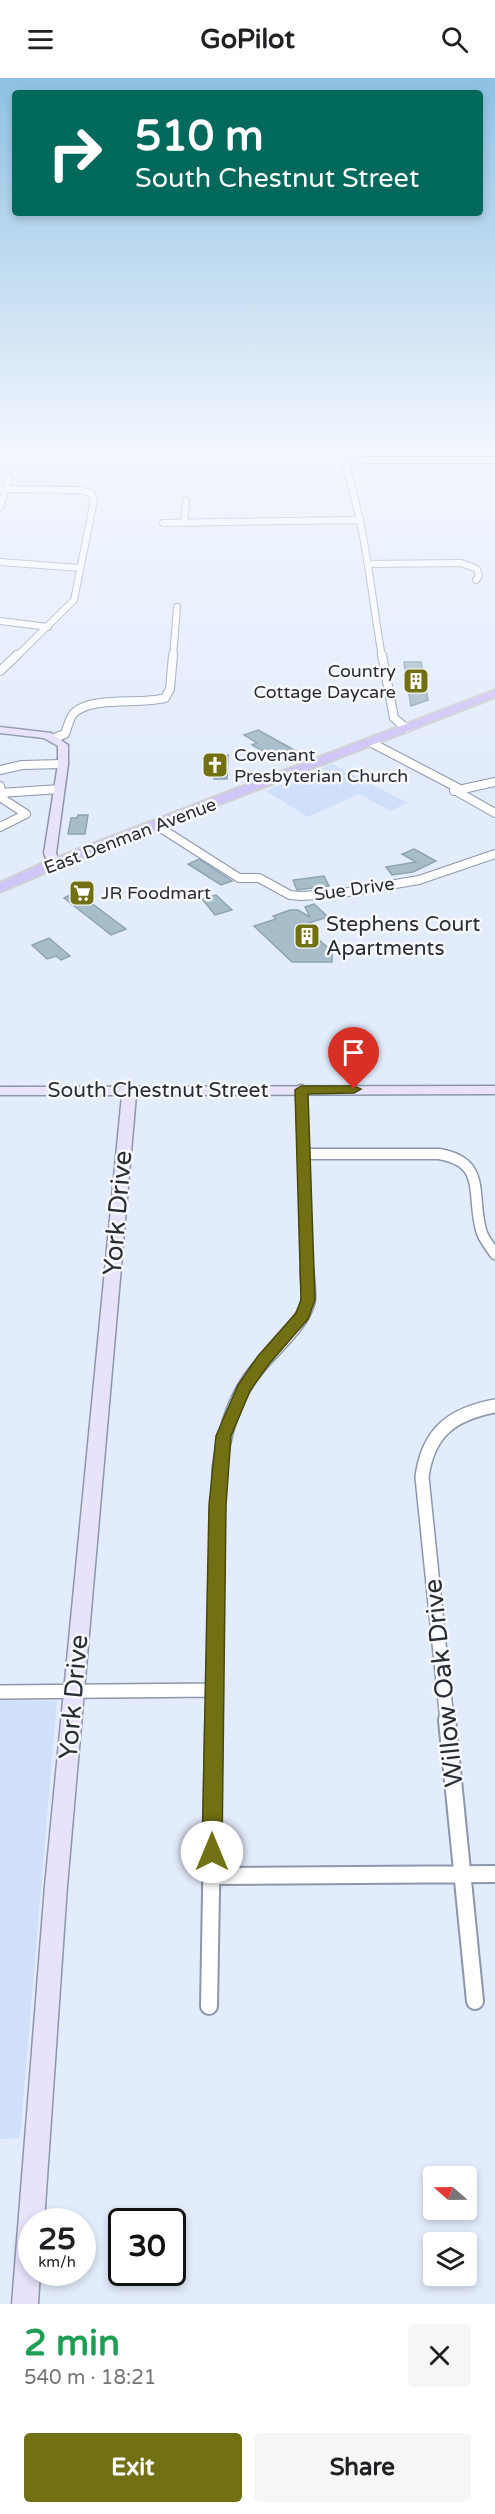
<!DOCTYPE html>
<html lang="en">
<head>
<meta charset="utf-8">
<style>
  :root { --surface:#fff; --page:#f6f6f6; --text:#202124; --muted:#757577; --accent:#717013 }
  body { margin:0; font-family:"Varela Round",sans-serif; background:var(--page); color:var(--text); height:100vh; display:flex; flex-direction:column; font-size:22px; white-space:nowrap }
  * { box-sizing:border-box; margin:0 }
  p { font-size:20px; color:var(--muted) }
  .icon { flex:none; width:33px; height:33px; fill:none; stroke:currentColor; stroke-width:2; stroke-linecap:round; stroke-linejoin:round }
  .map { position:relative; height:2226px; overflow:hidden }
  .drawer { display:flex; flex-direction:column; background:var(--surface); flex:1 }
  .drawer>* { flex:none }
  .banner { position:absolute; left:12px; top:12px; width:471px; height:126px; border-radius:6px; box-shadow:0 3px 9px #0003; background:#00695c; color:#fff; overflow:hidden }
  .needle { width:39px; rotate:290deg }
  .buttons { position:absolute; left:423px; top:2088px; display:grid; gap:12px }
  .buttons a { display:grid; place-items:center; width:54px; height:54px; border-radius:6px; background:var(--surface); box-shadow:0 3px 9px #0003; font-size:30px }
  .speed { position:absolute; left:18px; top:2130px; display:flex; gap:12px; font-size:30px; font-weight:700; text-align:center }
  .speed>* { display:grid; place-content:center; width:78px; height:78px; border-radius:50%; background:var(--surface); box-shadow:0 3px 9px #0003; line-height:1 }
  .speed small { font-size:15px; font-weight:400 }
  .speed .limit { border:3px solid #111; border-radius:9px; background:#fff; color:#111 }
  .pin { position:absolute; display:grid; place-items:center; width:51px; height:51px; color:#fff; margin:-62px -26px; border-radius:50% 50% 50% 0; rotate:-45deg; box-shadow:0 0 6px #0007 }
  .pin .icon { rotate:45deg }
  .me { position:absolute; width:66px; margin:-33px; rotate:0deg; stroke-linejoin:round; filter:drop-shadow(0 0 4px #0008) }
  .turn { display:flex; align-items:center; gap:21px; height:126px; padding:0 24px; font-size:27px }
  .turn .icon { width:78px; height:78px; stroke-width:2.5 }
  .turn b { display:block; font-size:42px; line-height:51px }
  .round { display:grid; place-items:center; flex:none; width:63px; height:63px; border-radius:6px; background:var(--page) }
  .summary { display:flex; align-items:center; justify-content:space-between; height:102px; padding:0 24px }
  h1 { font-size:36px; font-weight:800; line-height:45px; color:#1e9e55 }
  .primary-button { display:flex; gap:12px; margin-top:auto; padding:12px 24px }
  .primary-button a { flex:1; height:69px; border-radius:6px; background:var(--accent); color:#fff; font-size:24px; font-weight:800; line-height:69px; text-align:center }
  .primary-button a+a { background:var(--page); color:var(--text) }
  header { display:flex; justify-content:space-between; align-items:center; height:78px; padding:0 24px; background:var(--surface); font-size:27px; font-weight:800 }
  .map>svg:first-child { display:block }
  .built { fill:#d1e0fa }
  .building { fill:#a7bdca; stroke:#8fa4b0; stroke-width:1.5 }
  .lines { fill:none; stroke-linecap:round; stroke-linejoin:round }
  .street-far4-casing { stroke:#8c97a9; stroke-width:8 }
  .street-far3-casing { stroke:#8c97a9; stroke-width:10 }
  .street-far2-casing { stroke:#8c97a9; stroke-width:13 }
  .street-far1-casing { stroke:#8c97a9; stroke-width:16 }
  .street-casing { stroke:#8c97a9; stroke-width:20 }
  .secondary-casing { stroke:#8c97a9; stroke-width:3 }
  .primary-casing { stroke:#d0d1d3; stroke-width:4 }
  .street-far4 { stroke:#fff; stroke-width:6 }
  .street-far3 { stroke:#fff; stroke-width:8 }
  .street-far2 { stroke:#fff; stroke-width:10 }
  .street-far1 { stroke:#fff; stroke-width:13 }
  .street { stroke:#fff; stroke-width:16 }
  .secondary { fill:#e8e2fb; fill-rule:evenodd }
  .primary { fill:#d0c5f7; fill-rule:evenodd }
  .route { fill:#717013; stroke:#49490c; stroke-width:1.5 }
  .labels { text-anchor:middle; stroke-width:5; stroke-linejoin:round; paint-order:stroke }
  .far-poi-label { font-size:18px; fill:#292e35; stroke:#f7f9fd; text-anchor:start }
  .far-street-label { font-size:18px; fill:#292e35; stroke:#f7f9fd }
  .poi-label { font-size:21px; fill:#292e35; stroke:#f7f9fd; text-anchor:start }
  .street-label { font-size:21px; fill:#292e35; stroke:#f7f9fd }
  .near-street-label { font-size:26px; fill:#292e35; stroke:#f7f9fd }
</style>
</head>
<body>
<header><svg class="icon" aria-label="menu" viewBox="0 0 24 24"><path d="M4 6h16M4 12h16M4 18h16"/></svg>GoPilot<svg class="icon" aria-label="search" viewBox="0 0 24 24"><circle cx="10" cy="10" r="6"/><path d="M15 15l6 6"/></svg></header>
<div class="map">
<svg width="495" height="2226" viewBox="0 0 495 2226">
  <rect width="100%" height="100%" fill="#e3ecfc"/>
  <!-- built -->
  <path class="built" d="M 332,686 L 408,725 L 390,733 L 359,716 L 308,739 L 266,713 Z
    M 0,1622 L 57,1623 L 20,2060 L 0,2061 Z"/>
  <!-- building -->
  <path class="building" d="M 404,584 L 421,584 L 428,622 L 411,628 Z
    M 258,652 L 296,673 L 282,679 L 270,672 L 264,674 L 252,667 L 257,665 L 244,657 Z
    M 217,677 L 228,677 L 227,701 L 214,701 Z
    M 78,737 L 88,737 L 85,756 L 68,756 L 71,740 L 77,740 Z
    M 414,771 L 436,783 L 413,794 L 392,797 L 386,789 L 416,784 L 402,776 Z
    M 199,781 L 232,803 L 221,807 L 188,786 Z
    M 324,798 L 329,808 L 297,812 L 293,802 Z
    M 85,810 L 94,816 L 86,821 L 126,851 L 111,857 L 64,820 Z
    M 216,817 L 232,832 L 215,837 L 202,821 Z
    M 314,826 L 328,839 L 302,847 L 332,873 L 332,884 L 292,884 L 254,848 L 276,841 L 273,838 L 290,832 L 298,832 L 310,839 L 305,829 Z
    M 49,860 L 70,878 L 61,882 L 56,878 L 47,881 L 32,867 Z"/>
  <g class="lines">
    <!-- street-far4 casing -->
    <g class="street-far4-casing">
      <path id="street-far4" d="M 0,411 L 80,412 L 91,415 L 94,422 L 74,522 L 16,579
        M 0,429 L 9,400
        M 163,445 L 360,442
        M 184,445 L 186,423
        M 0,484 L 80,490
        M 368,486 L 461,485 L 477,491 L 479,498 L 476,502
        M 0,543 L 48,549
        M 173,579 L 177,529
        M 382,579 C 371,516 366,451 346,390 L 350,384 L 364,382 L 495,382"/>
    </g>
    <!-- street-far3 casing -->
    <g class="street-far3-casing">
      <path id="street-far3" d="M 382,577 L 394,640 L 406,650
        M 0,593 L 17,577
        M 54,660 L 65,656 C 68,649 69,639 75,634 C 94,618 140,627 165,620 L 170,611 L 173,577
        M 370,664 L 458,710 L 458,714 L 495,735
        M 0,692 L 22,687 L 63,686
        M 0,708 L 3,721 L 26,736 L 0,749
        M 454,713 L 495,704
        M 0,715 L 60,711
        M 156,747 L 239,800 L 259,800 L 290,817 L 301,818 L 336,816 L 419,802 L 495,776"/>
    </g>
    <!-- street-far2 casing -->
    <g class="street-far2-casing">
      <path id="street-far2" d="M 301,1012 L 307,1193
        M 304,1076 L 439,1076 C 487,1084 471,1116 481,1152 C 483,1161 490,1168 495,1176"/>
    </g>
    <!-- street-far1 casing -->
    <g class="street-far1-casing">
      <path id="street-far1" d="M 0,1614 L 214,1612
        M 214,1643 L 219,1392 C 223,1361 230,1331 247,1305 C 262,1279 301,1252 308,1224 C 310,1214 307,1202 307,1192
        M 447,1643 L 422,1399 C 428,1354 452,1336 495,1328"/>
    </g>
    <!-- street casing -->
    <g class="street-casing">
      <path id="street" d="M 447,1642 L 475,1923
        M 212,1798 L 495,1796
        M 209,1928 L 214,1642"/>
    </g>
    <!-- secondary casing -->
    <g class="secondary-casing">
      <path id="secondary" d="M 0,649 L 51,655 L 68,667 L 68,686 L 56,775 L 59,786 L 57,788 L 49,788 L 44,775 L 58,686 L 58,668 L 44,660 L 0,655 Z
        M 495,1008 L 495,1016 L 136,1017 L 67,1808 L 44,2144 L 32,2144 L 32,2194 L 40,2194 L 38,2226 L 12,2226 L 45,1808 L 122,1017 L 0,1017 L 0,1009 Z"/>
    </g>
    <!-- primary casing -->
    <g class="primary-casing">
      <path id="primary" d="M 495,612 L 495,619 L 58,789 L 0,814 L 0,805 L 48,783 Z"/>
    </g>
    <!-- street-far4 -->
    <use href="#street-far4" class="street-far4"/>
    <!-- street-far3 -->
    <use href="#street-far3" class="street-far3"/>
    <!-- street-far2 -->
    <use href="#street-far2" class="street-far2"/>
    <!-- street-far1 -->
    <use href="#street-far1" class="street-far1"/>
    <!-- street -->
    <use href="#street" class="street"/>
    <!-- secondary -->
    <use href="#secondary" class="secondary"/>
    <!-- primary -->
    <use href="#primary" class="primary"/>
  </g>
  <!-- sky -->
  <linearGradient id="sky" x2="0" y2="1"><stop stop-color="#8ec1e2"/><stop offset="0.54" stop-color="#f2f6fe"/><stop offset="1" stop-color="#f2f6fe" stop-opacity="0"/></linearGradient>
  <rect width="495" height="683" fill="url(#sky)"/>
  <!-- route -->
  <path class="route" d="M 301,1008 L 354,1008 L 361,1011 L 354,1015 L 308,1016 L 315,1222 L 308,1241 L 269,1286 L 250,1313 L 231,1358 L 226,1427 L 222,1774 L 219,1781 L 212,1784 L 205,1781 L 202,1774 L 209,1427 L 216,1358 L 238,1307 L 258,1278 L 296,1235 L 301,1222 L 295,1012 Z"/>
  <!-- icons -->
  <defs>
    <g id="building-square" transform="scale(1.35)"><rect x="-9" y="-9" width="18" height="18" rx="4" fill="#717013" stroke="#f7f9fd"/><path d="M-4-6H4V6H1V3H-1V6H-4ZM-2.5-4.3h1.7v1.8h-1.7ZM.8-4.3h1.7v1.8H.8ZM-2.5-1h1.7V.8h-1.7ZM.8-1h1.7V.8H.8Z" fill="#fff"/></g>
    <g id="church-square" transform="scale(1.35)"><rect x="-9" y="-9" width="18" height="18" rx="4" fill="#717013" stroke="#f7f9fd"/><path d="M-1.2-6h2.4v3.5h3.3v2.4h-3.3V6h-2.4V-.1h-3.3v-2.4h3.3Z" fill="#fff"/></g>
    <g id="supermarket-square" transform="scale(1.35)"><rect x="-9" y="-9" width="18" height="18" rx="4" fill="#717013" stroke="#f7f9fd"/><path d="M-6-5.5h2.5l.6 2H6L4.5 2H-2.5L-4.4-4H-6ZM-1.5 3.2a1.3 1.3 0 1 0 .1 0ZM3 3.2a1.3 1.3 0 1 0 .1 0Z" fill="#fff"/></g>
  </defs>
  <g fill-rule="evenodd">
    <use href="#building-square" x="416" y="603"/>
    <use href="#church-square" x="215" y="687"/>
    <use href="#supermarket-square" x="82" y="815"/>
    <use href="#building-square" x="307" y="858"/>
  </g>
  <g class="labels">
    <!-- far-poi labels -->
    <g class="far-poi-label">
      <text x="396" y="599" text-anchor="end">Country<tspan x="396" dy="21">Cottage Daycare</tspan></text>
      <text x="234" y="683">Covenant<tspan x="234" dy="21">Presbyterian Church</tspan></text>
      <text x="101" y="821">JR Foodmart</text>
    </g>
    <!-- far-street labels -->
    <g class="far-street-label">
      <text transform="translate(130 758) rotate(-21)" y="6">East Denman Avenue</text>
      <text transform="translate(354 811) rotate(-8)" y="6">Sue Drive</text>
    </g>
    <!-- poi labels -->
    <g class="poi-label">
      <text x="326" y="853">Stephens Court<tspan x="326" dy="24">Apartments</tspan></text>
    </g>
    <!-- street labels -->
    <g class="street-label">
      <text x="158" y="1019">South Chestnut Street</text>
    </g>
    <!-- near-street labels -->
    <g class="near-street-label">
      <text transform="translate(117 1135) rotate(-85)" y="9">York Drive</text>
      <text transform="translate(443 1605) rotate(-96)" y="9">Willow Oak Drive</text>
      <text transform="translate(73 1619) rotate(-85)" y="9">York Drive</text>
    </g>
  </g>
</svg>
<div class="buttons">
<a><svg class="needle" viewBox="-14 -14 28 28"><path d="M0-13l5 13h-10z" fill="#e53935"/><path d="M0 13l5-13h-10z" fill="#757577"/></svg></a>
<a><svg class="icon" aria-label="layers" viewBox="0 0 24 24"><path d="M12 4l9 5-9 5-9-5zM3 14l9 5 9-5"/></svg></a>
</div>
<div class="speed"><div>25<small>km/h</small></div><div class="limit">30</div></div>
<div class="pin" style="left:354px;top:1011px;background:#d93025"><svg class="icon" aria-label="arrive" viewBox="0 0 24 24"><path d="M6 21V4h12l-3 4 3 4H6"/></svg></div>
<svg class="me" style="left:212px;top:1774px" viewBox="-20 -20 40 40"><circle r="19" fill="#fff"/><path d="M0-13L10 11 0 6-10 11z" fill="#717013"/></svg>
<div class="banner">
<div class="turn"><svg class="icon" aria-label="right" viewBox="0 0 24 24"><path d="M7 20v-9h11M14 6l5 5-5 5"/></svg><div><b>510 m</b>South Chestnut Street</div></div>
</div>
</div>
<section class="drawer">
<div class="summary"><div><h1>2 min</h1><p>540 m · 18:21</p></div><a class="round"><svg class="icon" aria-label="close" viewBox="0 0 24 24"><path d="M6 6l12 12M18 6L6 18"/></svg></a></div>
<div class="primary-button"><a>Exit</a><a>Share</a></div>
</section>
</body>
</html>
